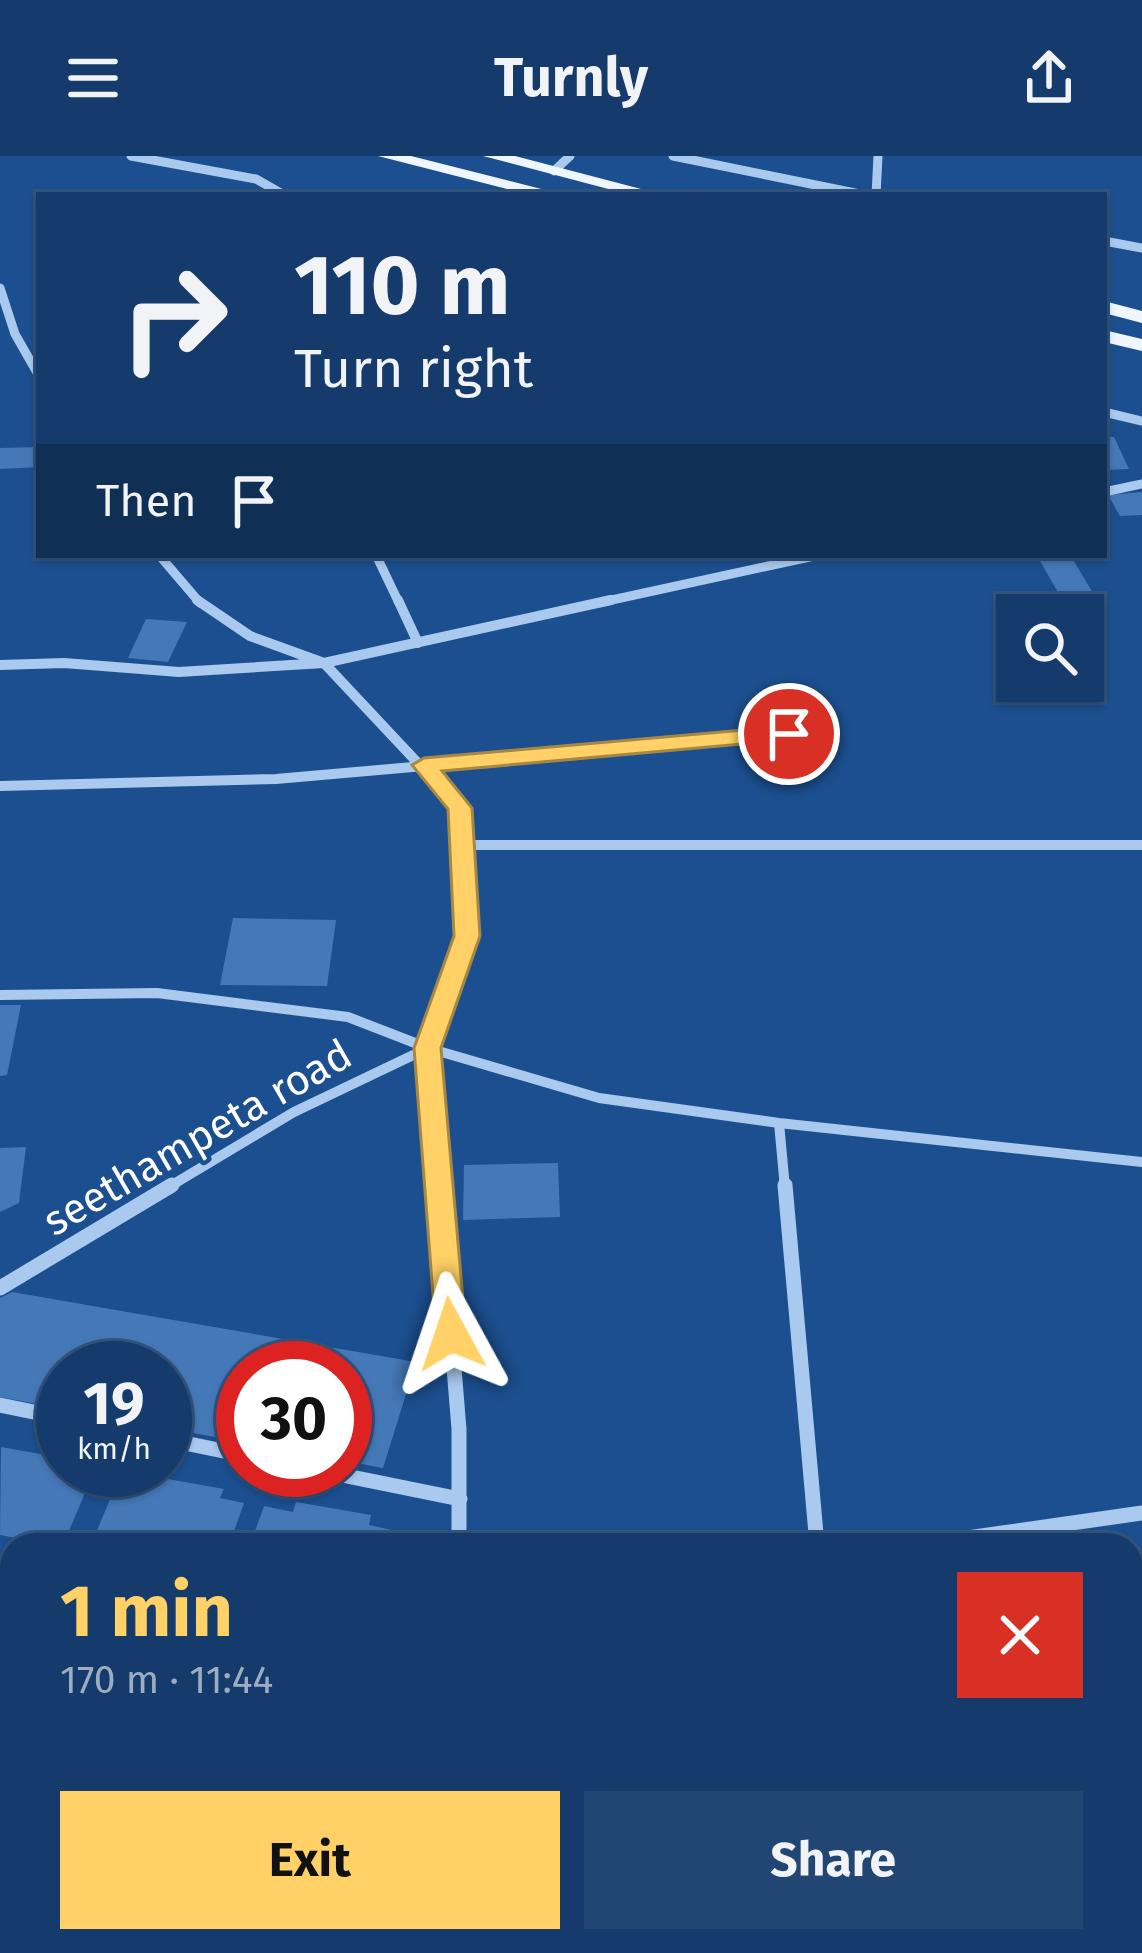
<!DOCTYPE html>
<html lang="en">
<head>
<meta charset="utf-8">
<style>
  :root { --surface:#143b6b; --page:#214673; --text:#f1f3f6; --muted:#9dadc1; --line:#33557e; --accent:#ffd166 }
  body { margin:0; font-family:"Fira Sans",sans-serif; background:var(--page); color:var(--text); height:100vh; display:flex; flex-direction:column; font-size:45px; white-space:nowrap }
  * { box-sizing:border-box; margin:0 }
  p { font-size:39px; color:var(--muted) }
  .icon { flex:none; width:66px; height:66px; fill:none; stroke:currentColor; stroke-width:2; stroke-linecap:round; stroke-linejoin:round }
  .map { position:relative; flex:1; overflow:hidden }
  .panel { position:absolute; left:0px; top:1377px; width:1143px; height:420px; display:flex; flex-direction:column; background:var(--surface); border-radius:36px 36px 0 0; box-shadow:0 3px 9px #0004,0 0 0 3px var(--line) }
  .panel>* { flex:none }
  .hud { position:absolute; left:36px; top:36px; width:1071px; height:366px; border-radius:0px; box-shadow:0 3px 9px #0004,0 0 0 3px var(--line); background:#143b6b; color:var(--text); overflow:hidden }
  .tools { position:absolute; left:996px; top:438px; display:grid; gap:24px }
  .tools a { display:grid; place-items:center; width:108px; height:108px; border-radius:0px; background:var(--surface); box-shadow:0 3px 9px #0004,0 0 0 3px var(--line); font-size:60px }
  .speed { position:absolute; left:36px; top:1185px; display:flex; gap:24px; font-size:60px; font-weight:700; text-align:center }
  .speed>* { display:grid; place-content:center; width:156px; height:156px; border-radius:50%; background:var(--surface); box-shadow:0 3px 9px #0004,0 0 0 3px var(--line); line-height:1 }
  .speed small { font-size:30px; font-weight:400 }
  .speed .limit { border:18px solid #d22; background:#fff; color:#111 }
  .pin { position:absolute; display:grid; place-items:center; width:102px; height:102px; color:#fff; margin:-51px; border:6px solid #fff; border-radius:50%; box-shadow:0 3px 12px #0007 }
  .me { position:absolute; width:132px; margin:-66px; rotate:355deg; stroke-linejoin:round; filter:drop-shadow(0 0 9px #0008) }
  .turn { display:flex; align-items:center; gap:42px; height:252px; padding:0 60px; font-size:54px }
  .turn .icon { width:156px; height:156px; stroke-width:2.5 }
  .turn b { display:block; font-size:84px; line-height:102px }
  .then { display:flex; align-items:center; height:114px; padding:0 60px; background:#0003; gap:24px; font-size:45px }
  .round { display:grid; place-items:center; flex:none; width:126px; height:126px; border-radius:0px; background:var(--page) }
  .summary { display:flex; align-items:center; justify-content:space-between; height:204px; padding:0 60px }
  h1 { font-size:72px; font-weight:700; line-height:90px; color:var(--accent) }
  .action { display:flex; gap:24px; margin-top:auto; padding:24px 60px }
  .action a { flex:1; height:138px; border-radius:0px; background:var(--accent); color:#111; font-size:48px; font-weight:700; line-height:138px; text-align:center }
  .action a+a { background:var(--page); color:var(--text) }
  header { display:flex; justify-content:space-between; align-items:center; height:156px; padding:0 60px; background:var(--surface); font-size:54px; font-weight:700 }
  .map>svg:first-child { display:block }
  .building { fill:#4478b7 }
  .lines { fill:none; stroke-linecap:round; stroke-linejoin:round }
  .street-far2 { stroke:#a9c9ee; stroke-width:9 }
  .street-far1 { stroke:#a9c9ee; stroke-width:10 }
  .street { stroke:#a9c9ee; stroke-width:15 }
  .primary { fill:#f0f6ff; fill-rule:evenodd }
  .route { fill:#ffd166; stroke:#a68842; stroke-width:3 }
  .labels { text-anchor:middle; stroke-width:9; stroke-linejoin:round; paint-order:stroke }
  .street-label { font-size:42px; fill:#fff; stroke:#1b4f8f }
</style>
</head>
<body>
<header><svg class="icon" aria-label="menu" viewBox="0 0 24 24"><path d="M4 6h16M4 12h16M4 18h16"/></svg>Turnly<svg class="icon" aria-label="share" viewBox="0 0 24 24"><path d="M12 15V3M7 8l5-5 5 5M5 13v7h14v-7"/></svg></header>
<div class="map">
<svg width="1142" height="1797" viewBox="0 0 1142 1797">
  <rect width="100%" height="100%" fill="#1b4f8f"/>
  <!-- building -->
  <path class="building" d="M 1104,281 L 1114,281 L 1129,313 L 1104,314 Z
    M 39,291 L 39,311 L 0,313 L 0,292 Z
    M 1142,336 L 1142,359 L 1120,360 L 1108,339 Z
    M 1072,402 L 1096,442 L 1063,445 L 1040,405 Z
    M 146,463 L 187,466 L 168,506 L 128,502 Z
    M 233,762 L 336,764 L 327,830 L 220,829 Z
    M 0,849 L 21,849 L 7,919 L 0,920 Z
    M 26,991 L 19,1047 L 0,1056 L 0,992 Z
    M 558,1007 L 560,1061 L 463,1064 L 464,1009 Z
    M 12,1136 L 416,1206 L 383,1312 L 345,1305 L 345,1212 L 243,1212 L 243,1286 L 165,1272 L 165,1212 L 63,1212 L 63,1253 L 0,1241 L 0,1142 Z
    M 1,1291 L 63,1302 L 63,1314 L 93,1318 L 63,1389 L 17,1389 L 13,1388 L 16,1382 L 0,1379 Z
    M 151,1320 L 224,1333 L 220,1342 L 244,1347 L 229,1389 L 91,1389 L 118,1324 L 146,1329 Z
    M 296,1346 L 371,1359 L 369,1369 L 392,1374 L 388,1389 L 250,1389 L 264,1350 L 293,1356 Z
    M 12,1681 L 12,1785 L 144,1785 L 140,1797 L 0,1795 L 0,1711 Z
    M 580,1785 L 706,1785 L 704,1797 L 578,1797 Z"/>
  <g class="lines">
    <!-- street-far2 -->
    <path class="street-far2" d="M 131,0 L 256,23 L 284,39
      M 673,0 L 865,39
      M 554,15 L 570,0
      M 876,39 L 878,0
      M 1104,85 L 1142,92
      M 0,132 L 15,178 L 39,220
      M 1104,256 L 1142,265
      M 1104,336 L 1142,328
      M 159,399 L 200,447
      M 376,399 L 399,447
      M 598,447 L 819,399"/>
    <!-- street-far1 -->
    <path class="street-far1" d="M 197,444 L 250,480 L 324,507 L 611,444
      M 398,444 L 418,487
      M 0,509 L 64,507 L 179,516 L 324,507 L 460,652 L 467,780 L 428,892 L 599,942 L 779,967 L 1142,1006
      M 0,630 L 276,623 L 789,578
      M 462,689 L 1142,689
      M 0,839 L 157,837 L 348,861 L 428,892
      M 428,892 L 439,1032
      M 779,967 L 785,1032
      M 167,1032 L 294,956 L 428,892"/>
    <!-- street -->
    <path class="street" d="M 439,1029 L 459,1273 L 459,1389
      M 785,1029 L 817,1389
      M 0,1132 L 172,1029
      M 0,1249 L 63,1262
      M 165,1283 L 243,1299
      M 317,1314 L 460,1343
      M 918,1389 L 1142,1357
      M 0,1640 L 12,1642
      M 882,1785 L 884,1797"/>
    <!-- primary -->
    <path class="primary" d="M 378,0 L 411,0 L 565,39 L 531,39 Z
      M 483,0 L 515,0 L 664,39 L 631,39 Z
      M 1104,145 L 1142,155 L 1142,167 L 1104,157 Z
      M 1104,174 L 1142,183 L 1142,195 L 1104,186 Z"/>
  </g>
  <!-- route -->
  <path class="route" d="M 789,570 L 798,573 L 798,583 L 442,615 L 472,652 L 480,780 L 441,892 L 466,1178 L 462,1186 L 451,1190 L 440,1186 L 436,1178 L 414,892 L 454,780 L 448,653 L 412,609 L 424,602 Z"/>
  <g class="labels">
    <!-- street labels -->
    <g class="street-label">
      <text transform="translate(197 981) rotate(-30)" y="15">seethampeta road</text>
    </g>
  </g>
</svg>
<div class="tools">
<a><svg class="icon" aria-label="search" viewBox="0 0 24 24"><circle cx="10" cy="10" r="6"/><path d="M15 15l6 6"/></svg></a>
</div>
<div class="speed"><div>19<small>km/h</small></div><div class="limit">30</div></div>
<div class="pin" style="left:789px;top:578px;background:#d93025"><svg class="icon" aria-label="arrive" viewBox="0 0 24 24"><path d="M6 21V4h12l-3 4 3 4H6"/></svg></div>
<svg class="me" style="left:451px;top:1178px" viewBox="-20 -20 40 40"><path d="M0-17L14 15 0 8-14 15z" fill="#ffd166" stroke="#fff" stroke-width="4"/></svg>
<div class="hud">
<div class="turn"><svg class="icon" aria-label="right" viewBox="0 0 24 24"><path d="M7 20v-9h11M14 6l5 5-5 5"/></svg><div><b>110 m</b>Turn right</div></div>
<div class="then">Then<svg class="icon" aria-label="arrive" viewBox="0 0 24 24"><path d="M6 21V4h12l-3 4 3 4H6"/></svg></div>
</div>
<section class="panel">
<div class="summary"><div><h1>1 min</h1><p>170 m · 11:44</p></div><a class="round" style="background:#d93025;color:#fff"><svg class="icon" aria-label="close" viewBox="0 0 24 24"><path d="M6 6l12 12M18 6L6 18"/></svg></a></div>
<div class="action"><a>Exit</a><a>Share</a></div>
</section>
</div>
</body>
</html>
